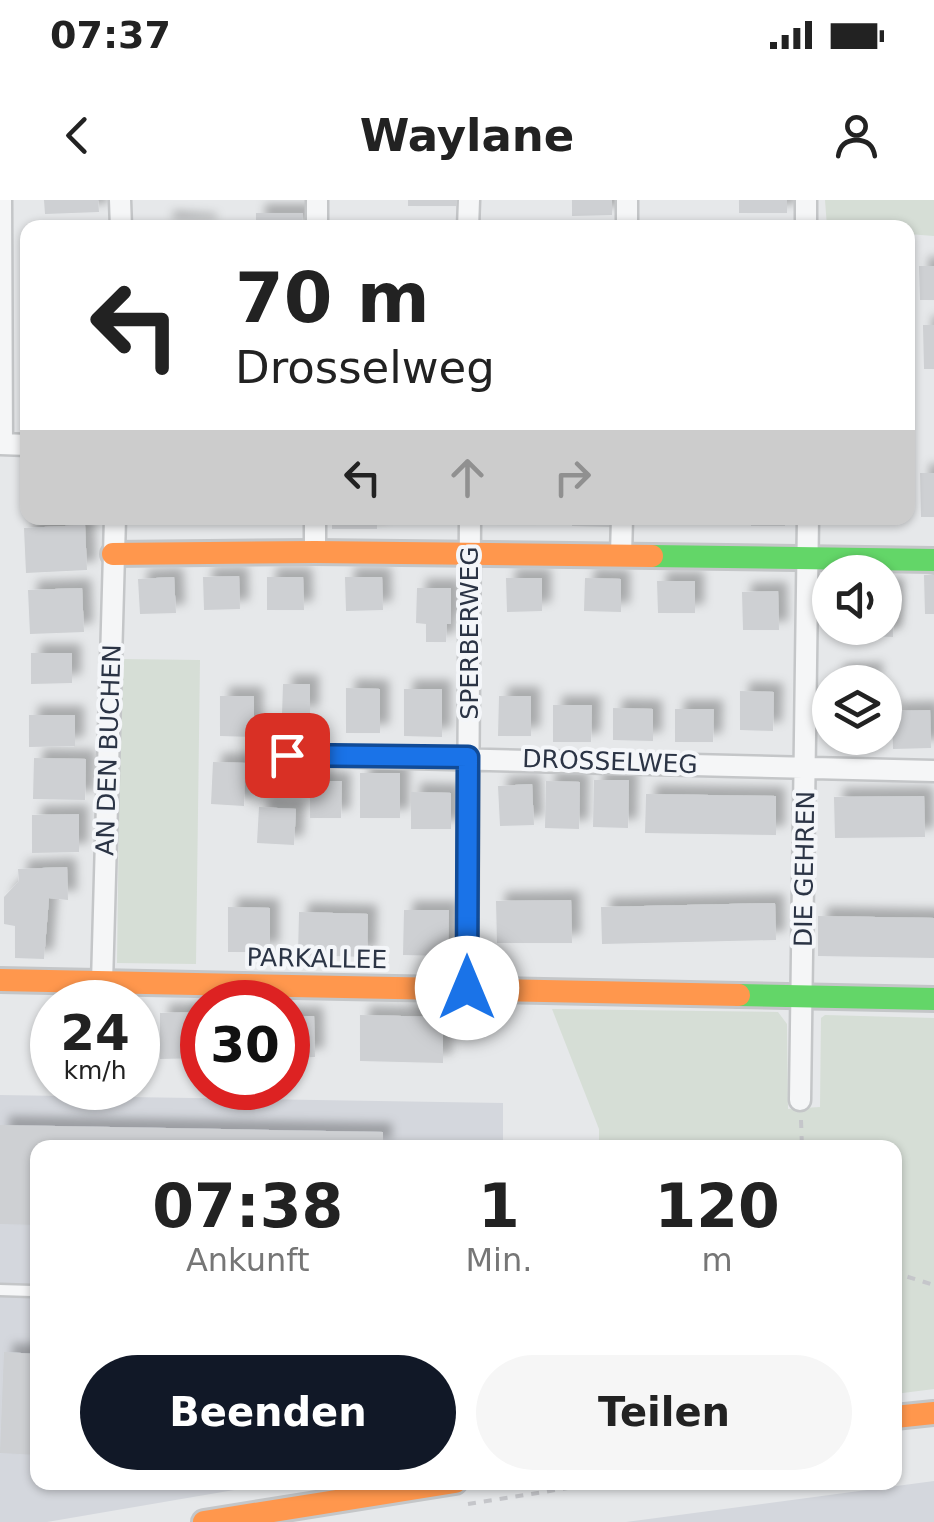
<!DOCTYPE html>
<html lang="de">
<head>
<meta charset="utf-8">
<style>
  :root { --surface:#fff; --page:#f6f6f6; --text:#222; --muted:#767676; --accent:#111827 }
  body { margin:0; font-family:"DejaVu Sans",sans-serif; background:var(--page); color:var(--text); height:100vh; display:flex; flex-direction:column; font-size:38px; white-space:nowrap }
  * { box-sizing:border-box; margin:0 }
  p { font-size:32px; color:var(--muted) }
  .icon { flex:none; width:55px; height:55px; fill:none; stroke:currentColor; stroke-width:2; stroke-linecap:round; stroke-linejoin:round }
  .map { position:relative; flex:1; overflow:hidden }
  .sheet { position:absolute; left:30px; top:940px; width:872px; height:350px; display:flex; flex-direction:column; background:var(--surface); border-radius:20px; box-shadow:0 2px 8px #0004 }
  .sheet>* { flex:none }
  .hud { position:absolute; left:20px; top:20px; width:895px; height:305px; border-radius:20px; box-shadow:0 2px 8px #0004; background:#fff; color:var(--text); overflow:hidden }
  .tools { position:absolute; left:812px; top:355px; display:grid; gap:20px }
  .tools a { display:grid; place-items:center; width:90px; height:90px; border-radius:50%; background:var(--surface); box-shadow:0 2px 8px #0004; font-size:50px }
  .speed { position:absolute; left:30px; top:780px; display:flex; gap:20px; font-size:50px; font-weight:700; text-align:center }
  .speed>* { display:grid; place-content:center; width:130px; height:130px; border-radius:50%; background:var(--surface); box-shadow:0 2px 8px #0004; line-height:1 }
  .speed small { font-size:25px; font-weight:400 }
  .speed .limit { border:15px solid #d22; background:#fff; color:#111 }
  .pin { position:absolute; display:grid; place-items:center; width:85px; height:85px; color:#fff; margin:-42px; border-radius:20px; box-shadow:0 5px 15px #0006 }
  .me { position:absolute; width:110px; margin:-55px; rotate:0deg; stroke-linejoin:round; filter:drop-shadow(0 0 8px #0008) }
  .turn { display:flex; align-items:center; gap:35px; height:210px; padding:0 50px; font-size:45px }
  .turn .icon { width:130px; height:130px; stroke-width:2.5 }
  .turn b { display:block; font-size:70px; line-height:85px }
  .lanes { display:flex; align-items:center; height:95px; padding:0 50px; background:#0003; justify-content:center; gap:50px; direction:ltr }
  .lanes .off { opacity:.35 }
  .eta { display:flex; justify-content:space-evenly; align-items:center; height:170px; text-align:center }
  .eta b { font-size:60px; font-weight:800; line-height:70px }
  .cta { display:flex; gap:20px; margin-top:auto; padding:20px 50px }
  .cta a { flex:1; height:115px; border-radius:60px; background:var(--accent); color:#fff; font-size:40px; font-weight:800; line-height:115px; text-align:center }
  .cta a+a { background:var(--page); color:var(--text) }
  .status { display:flex; justify-content:space-between; align-items:center; height:70px; padding:0 50px; background:var(--surface); direction:ltr }
  .status svg { height:28px; fill:currentColor }
  header { display:flex; justify-content:space-between; align-items:center; height:130px; padding:0 50px; background:var(--surface); font-size:45px; font-weight:800 }
  .map>svg:first-child { display:block }
  .built { fill:#d4d7dd }
  .green { fill:#d6ded6 }
  .building { fill:#ced0d3; filter:url(#shadow) }
  .lines { fill:none; stroke-linecap:round; stroke-linejoin:round }
  .lane-casing { stroke:#c4c6c8; stroke-width:15 }
  .street-casing { stroke:#c4c6c8; stroke-width:25 }
  .fast-casing { stroke:#c4c6c8; stroke-width:28 }
  .slow-casing { stroke:#c4c6c8; stroke-width:28 }
  .path { stroke:#c5c6ca; stroke-width:4; stroke-dasharray:8 8; stroke-linecap:butt }
  .lane { stroke:#f5f6f7; stroke-width:10 }
  .street { stroke:#f5f6f7; stroke-width:20 }
  .fast { stroke:#63d668; stroke-width:22 }
  .slow { stroke:#ff974d; stroke-width:22 }
  .route-casing { stroke:#114b97; stroke-width:25 }
  .route { stroke:#1a73e8; stroke-width:18 }
  .labels { text-anchor:middle; stroke-width:8; stroke-linejoin:round; paint-order:stroke }
  .street-label { font-size:25px; fill:#2b3445; stroke:#f4f6f9 }
</style>
</head>
<body>
<div class="status"><b>07:37</b><svg viewBox="0 0 49 12"><path d="M0 12V9h3v3zM5 12V6h3v6zM10 12V3h3v9zM15 12V0h3v12zM26 1h20v11H26zM47 4h2v5h-2z"/></svg></div>
<header><svg class="icon" aria-label="back" viewBox="0 0 24 24"><path d="M15 5l-7 7 7 7"/></svg>Waylane<svg class="icon" aria-label="person" viewBox="0 0 24 24"><circle cx="12" cy="8" r="4"/><path d="M4 21q1-7 8-7t8 7"/></svg></header>
<div class="map">
<svg width="934" height="1322" viewBox="0 0 934 1322">
  <defs>
    <filter id="shadow"><feDropShadow dx="9" dy="-9" stdDeviation="5" flood-color="#0004"/></filter>
  </defs>
  <rect width="100%" height="100%" fill="#e6e8ea"/>
  <!-- built -->
  <path class="built" d="M 0,895 L 503,903 L 503,947 L 38,948 L 38,1282 L 275,1283 L 47,1322 L 0,1322 Z
    M 934,1281 L 934,1322 L 626,1322 Z"/>
  <!-- green -->
  <path class="green" d="M 825,0 L 934,0 L 934,36 L 908,34 L 908,28 L 827,27 Z
    M 121,459 L 200,460 L 196,764 L 117,763 Z
    M 552,809 L 778,812 L 787,824 L 788,909 L 820,907 L 821,818 L 825,815 L 934,818 L 934,1189 L 895,1194 L 895,948 L 599,947 L 599,929 Z"/>
  <!-- building -->
  <path class="building" d="M 44,0 L 98,0 L 99,12 L 45,14 Z
    M 408,0 L 456,0 L 456,6 L 408,6 Z
    M 572,0 L 612,0 L 612,15 L 572,16 Z
    M 739,0 L 787,0 L 787,13 L 739,13 Z
    M 256,13 L 303,13 L 302,28 L 256,28 Z
    M 164,20 L 208,23 L 208,28 L 164,28 Z
    M 919,66 L 934,66 L 934,100 L 920,100 Z
    M 923,125 L 934,125 L 934,169 L 924,169 Z
    M 920,273 L 934,273 L 934,317 L 921,317 Z
    M 251,318 L 301,318 L 301,323 L 251,324 Z
    M 332,318 L 377,318 L 377,329 L 332,329 Z
    M 489,318 L 532,318 L 532,324 L 489,325 Z
    M 572,318 L 612,318 L 612,327 L 572,326 Z
    M 751,318 L 785,318 L 785,326 L 751,326 Z
    M 85,325 L 87,370 L 26,373 L 24,328 Z
    M 924,375 L 934,375 L 934,414 L 925,414 Z
    M 239,376 L 240,409 L 204,410 L 203,377 Z
    M 174,377 L 176,413 L 140,414 L 138,379 Z
    M 267,377 L 303,377 L 304,410 L 267,410 Z
    M 345,377 L 382,377 L 383,410 L 346,411 Z
    M 506,378 L 542,378 L 542,411 L 507,412 Z
    M 585,378 L 621,379 L 621,412 L 584,411 Z
    M 657,381 L 695,381 L 695,413 L 658,413 Z
    M 885,386 L 895,387 L 893,437 L 843,435 L 844,428 L 885,428 Z
    M 82,388 L 84,432 L 30,434 L 28,390 Z
    M 417,388 L 451,388 L 451,424 L 447,424 L 446,442 L 426,442 L 426,424 L 416,423 Z
    M 778,391 L 779,430 L 743,430 L 742,392 Z
    M 31,453 L 72,453 L 72,483 L 31,484 Z
    M 874,471 L 874,482 L 835,482 L 835,473 Z
    M 283,484 L 310,484 L 310,515 L 282,515 Z
    M 346,488 L 380,489 L 380,533 L 346,533 Z
    M 404,489 L 442,489 L 442,537 L 404,536 Z
    M 740,491 L 774,492 L 773,531 L 740,530 Z
    M 220,496 L 254,496 L 254,537 L 220,536 Z
    M 499,496 L 531,496 L 531,536 L 498,536 Z
    M 553,505 L 592,505 L 591,542 L 553,542 Z
    M 613,508 L 653,509 L 653,541 L 613,540 Z
    M 675,509 L 714,509 L 713,542 L 675,542 Z
    M 930,510 L 931,548 L 893,549 L 892,511 Z
    M 29,515 L 75,515 L 75,546 L 29,547 Z
    M 34,558 L 86,559 L 85,600 L 33,599 Z
    M 213,562 L 245,563 L 244,606 L 211,604 Z
    M 360,573 L 400,573 L 400,618 L 360,618 Z
    M 594,580 L 629,580 L 628,628 L 593,627 Z
    M 310,581 L 342,581 L 341,618 L 310,618 Z
    M 546,581 L 580,582 L 579,629 L 545,628 Z
    M 532,584 L 534,625 L 500,626 L 498,586 Z
    M 411,592 L 451,593 L 451,629 L 411,629 Z
    M 646,594 L 776,596 L 776,635 L 645,633 Z
    M 924,596 L 925,637 L 835,638 L 834,597 Z
    M 259,607 L 296,609 L 294,645 L 257,643 Z
    M 79,614 L 79,652 L 32,653 L 32,615 Z
    M 67,667 L 68,700 L 49,698 L 44,759 L 15,758 L 15,726 L 4,724 L 4,697 L 19,681 L 18,669 Z
    M 571,700 L 572,743 L 497,743 L 496,701 Z
    M 775,703 L 776,740 L 602,744 L 601,707 Z
    M 228,707 L 270,708 L 270,752 L 228,752 Z
    M 404,710 L 449,710 L 448,756 L 403,755 Z
    M 299,712 L 368,714 L 367,757 L 298,755 Z
    M 818,716 L 934,718 L 934,758 L 818,756 Z
    M 202,812 L 202,858 L 160,859 L 160,813 Z
    M 360,815 L 443,817 L 443,863 L 360,861 Z
    M 288,816 L 314,816 L 315,857 L 288,858 Z
    M 0,925 L 383,932 L 383,948 L 38,948 L 38,1025 L 0,1024 Z
    M 4,1152 L 38,1154 L 38,1255 L 0,1253 Z"/>
  <g class="lines">
    <!-- lane casing -->
    <g class="lane-casing">
      <path id="lane" d="M 0,1090 L 32,1091"/>
    </g>
    <!-- street casing -->
    <g class="street-casing">
      <path id="street" d="M 1,0 L 2,244
        M 120,0 L 121,28
        M 317,28 L 317,0
        M 468,28 L 469,0
        M 627,28 L 627,0
        M 806,28 L 806,0
        M 0,244 L 28,245
        M 315,352 L 315,318
        M 621,355 L 622,318
        M 287,555 L 934,571
        M 102,783 L 115,318
        M 467,788 L 470,318
        M 800,900 L 808,318"/>
    </g>
    <!-- fast casing -->
    <g class="fast-casing">
      <path id="fast" d="M 652,356 L 934,360
        M 739,795 L 934,799"/>
    </g>
    <!-- slow casing -->
    <g class="slow-casing">
      <path id="slow" d="M 113,354 L 315,352 L 652,356
        M 0,780 L 739,795
        M 895,1217 L 934,1213
        M 204,1322 L 455,1282"/>
    </g>
    <!-- path -->
    <path class="path" d="M 801,920 L 802,948
      M 895,1067 L 905,1076 L 934,1085
      M 468,1304 L 606,1282"/>
    <!-- lane -->
    <use href="#lane" class="lane"/>
    <!-- street -->
    <use href="#street" class="street"/>
    <!-- fast -->
    <use href="#fast" class="fast"/>
    <!-- slow -->
    <use href="#slow" class="slow"/>
  </g>
  <g class="lines">
    <!-- route casing -->
    <g class="route-casing">
      <path id="route" d="M 287,555 L 468,557 L 467,788"/>
    </g>
    <!-- route -->
    <use href="#route" class="route"/>
  </g>
  <g class="labels">
    <!-- street labels -->
    <g class="street-label">
      <text transform="translate(469 433) rotate(-90)" y="9">SPERBERWEG</text>
      <text transform="translate(108 550) rotate(-88)" y="9">AN DEN BUCHEN</text>
      <text transform="translate(610 561) rotate(2)" y="9">DROSSELWEG</text>
      <text transform="translate(804 669) rotate(-89)" y="9">DIE GEHREN</text>
      <text transform="translate(317 758) rotate(1)" y="9">PARKALLEE</text>
    </g>
  </g>
</svg>
<div class="tools">
<a><svg class="icon" aria-label="sound" viewBox="0 0 24 24"><path d="M4 9h4l5-4v14l-5-4H4zM17 9q2 3 0 6"/></svg></a>
<a><svg class="icon" aria-label="layers" viewBox="0 0 24 24"><path d="M12 4l9 5-9 5-9-5zM3 14l9 5 9-5"/></svg></a>
</div>
<div class="speed"><div>24<small>km/h</small></div><div class="limit">30</div></div>
<div class="pin" style="left:287px;top:555px;background:#d93025"><svg class="icon" aria-label="arrive" viewBox="0 0 24 24"><path d="M6 21V4h12l-3 4 3 4H6"/></svg></div>
<svg class="me" style="left:467px;top:788px" viewBox="-20 -20 40 40"><circle r="19" fill="#fff"/><path d="M0-13L10 11 0 6-10 11z" fill="#1a73e8"/></svg>
<div class="hud">
<div class="turn"><svg class="icon" aria-label="left" viewBox="0 0 24 24"><path d="M17 20v-9H6M10 6l-5 5 5 5"/></svg><div><b>70 m</b>Drosselweg</div></div>
<div class="lanes"><svg class="icon" aria-label="left" viewBox="0 0 24 24"><path d="M17 20v-9H6M10 6l-5 5 5 5"/></svg><svg class="icon off" aria-label="ahead" viewBox="0 0 24 24"><path d="M12 20V5M6 11l6-6 6 6"/></svg><svg class="icon off" aria-label="right" viewBox="0 0 24 24"><path d="M7 20v-9h11M14 6l5 5-5 5"/></svg></div>
</div>
<section class="sheet">
<div class="eta">
<div><b>07:38</b><p>Ankunft</p></div>
<div><b>1</b><p>Min.</p></div>
<div><b>120</b><p>m</p></div>
</div>
<div class="cta"><a>Beenden</a><a>Teilen</a></div>
</section>
</div>
</body>
</html>
